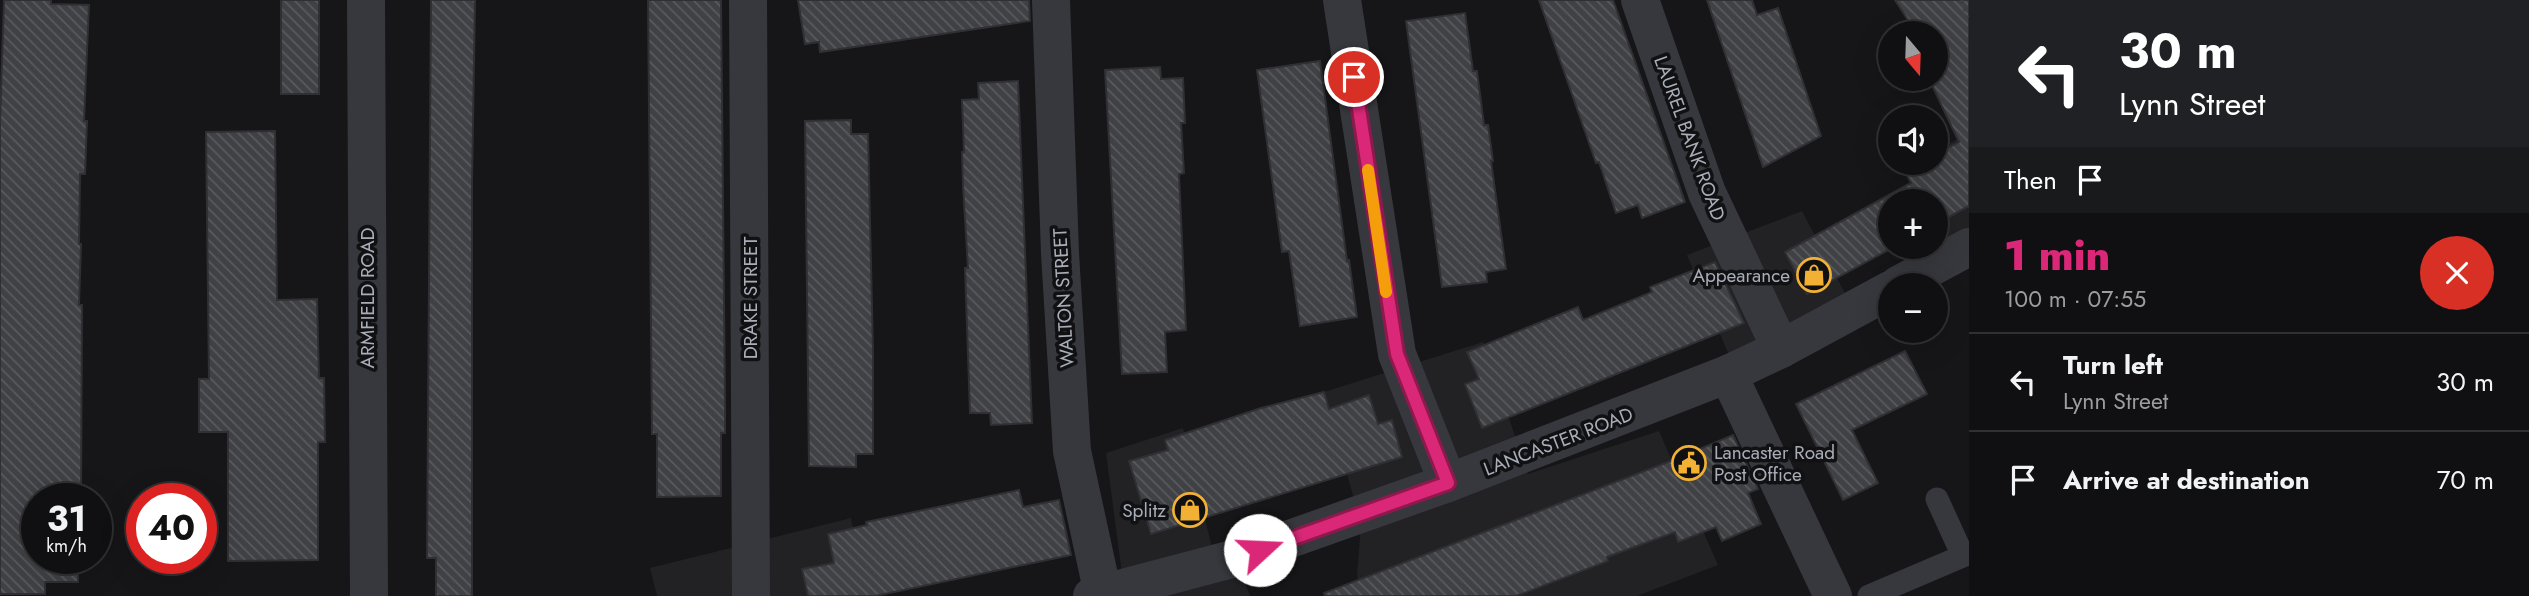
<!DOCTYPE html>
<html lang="en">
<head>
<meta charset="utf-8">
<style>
  :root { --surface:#101012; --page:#19191b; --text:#f1f3f6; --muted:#9c9d9f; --line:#303032; --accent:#db2777 }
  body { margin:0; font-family:Jost,sans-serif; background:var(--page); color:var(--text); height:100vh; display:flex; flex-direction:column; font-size:26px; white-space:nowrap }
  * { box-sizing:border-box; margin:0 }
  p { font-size:23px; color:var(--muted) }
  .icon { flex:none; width:38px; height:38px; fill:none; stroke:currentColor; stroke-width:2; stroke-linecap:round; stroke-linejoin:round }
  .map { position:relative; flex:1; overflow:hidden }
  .panel { display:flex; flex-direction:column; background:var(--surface); width:560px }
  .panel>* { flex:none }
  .guide { background:#202124; color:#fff; overflow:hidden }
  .needle { width:46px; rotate:161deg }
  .tools { position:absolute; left:1878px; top:21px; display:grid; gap:14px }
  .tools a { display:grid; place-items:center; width:70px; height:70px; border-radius:50%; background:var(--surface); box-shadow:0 7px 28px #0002,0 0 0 2px var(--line); font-size:35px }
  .speed { position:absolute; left:21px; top:483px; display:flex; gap:14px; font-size:35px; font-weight:700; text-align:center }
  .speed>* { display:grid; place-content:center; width:91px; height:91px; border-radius:50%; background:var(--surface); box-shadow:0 7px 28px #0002,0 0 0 2px var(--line); line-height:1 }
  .speed small { font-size:18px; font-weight:400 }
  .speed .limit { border:10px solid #d22; background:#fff; color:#111 }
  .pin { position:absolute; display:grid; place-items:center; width:60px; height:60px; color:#fff; margin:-30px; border:4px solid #fff; border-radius:50%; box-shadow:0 2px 7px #0007 }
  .me { position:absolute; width:77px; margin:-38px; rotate:70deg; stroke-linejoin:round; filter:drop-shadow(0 0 5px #0008) }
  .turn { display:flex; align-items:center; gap:24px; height:147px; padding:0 35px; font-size:32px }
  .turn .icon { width:91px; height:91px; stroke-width:2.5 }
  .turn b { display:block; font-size:49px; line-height:60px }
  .then { display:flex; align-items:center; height:66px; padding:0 35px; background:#0003; gap:14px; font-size:26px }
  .round { display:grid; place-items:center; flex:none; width:74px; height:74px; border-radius:37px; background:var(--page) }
  .headline { display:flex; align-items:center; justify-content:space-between; height:119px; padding:0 35px }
  h1 { font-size:42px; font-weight:800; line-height:52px; color:var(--accent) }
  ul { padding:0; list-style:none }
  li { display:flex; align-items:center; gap:21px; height:98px; padding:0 35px; border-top:2px solid var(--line) }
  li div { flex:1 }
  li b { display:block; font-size:26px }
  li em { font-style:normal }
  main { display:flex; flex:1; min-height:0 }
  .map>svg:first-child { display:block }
  .built { fill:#222225 }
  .building { fill:url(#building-back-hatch); stroke:#303034; stroke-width:2 }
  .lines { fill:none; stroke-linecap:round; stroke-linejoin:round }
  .path { stroke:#3d3f44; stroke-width:4.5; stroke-dasharray:3.5 5; stroke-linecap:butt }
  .service { stroke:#37383d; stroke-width:23 }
  .minor { stroke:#37383d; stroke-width:38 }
  .tertiary { stroke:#37383d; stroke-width:38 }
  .route-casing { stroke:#8e194d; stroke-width:18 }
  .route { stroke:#db2777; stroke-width:12 }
  .slow { stroke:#f59e0b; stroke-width:12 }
  .labels { text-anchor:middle; stroke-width:7; stroke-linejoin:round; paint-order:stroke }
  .street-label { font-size:19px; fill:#a8adb8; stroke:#111113 }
  .poi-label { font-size:19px; fill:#a8adb8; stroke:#111113; text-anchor:end }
</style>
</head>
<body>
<main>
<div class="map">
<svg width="1969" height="596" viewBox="0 0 1969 596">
  <defs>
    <pattern id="building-back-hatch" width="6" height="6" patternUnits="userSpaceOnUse" patternTransform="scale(1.75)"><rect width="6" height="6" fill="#404145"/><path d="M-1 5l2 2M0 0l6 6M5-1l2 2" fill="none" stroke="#595a5e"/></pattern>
  </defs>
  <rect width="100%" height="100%" fill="#161618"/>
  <!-- built -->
  <path class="built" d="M 1969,133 L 1969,240 L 1945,253 L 1936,234 L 1936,201 L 1919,201 L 1903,167 L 1912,163 L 1936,163 L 1936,150 Z
    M 1802,211 L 1860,322 L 1741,384 L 1687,255 Z
    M 1483,342 L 1528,474 L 1659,431 L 1718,565 L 1637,596 L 1364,596 L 1357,576 L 1361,524 L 1324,392 Z
    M 1183,428 L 1214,556 L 1123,581 L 1106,453 Z
    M 851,518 L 865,596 L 657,596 L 650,568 Z
    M 1239,567 L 1250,596 L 1117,596 Z"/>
  <!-- building -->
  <path class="building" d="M 4,0 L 51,0 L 51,4 L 89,5 L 84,121 L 87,121 L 85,174 L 80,174 L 79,244 L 81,244 L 79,305 L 82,305 L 81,499 L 37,499 L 37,558 L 78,558 L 78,582 L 45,582 L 45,594 L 0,594 L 0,123 Z
    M 281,0 L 319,0 L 319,94 L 281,94 Z
    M 431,0 L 475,0 L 472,184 L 472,596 L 436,596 L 436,558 L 427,558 Z
    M 648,0 L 721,0 L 725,404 L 725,433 L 721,433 L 721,496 L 657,497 L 657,434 L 652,434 Z
    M 798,0 L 1029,0 L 1030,21 L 820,52 L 819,42 L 805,44 Z
    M 1539,0 L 1613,0 L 1685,202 L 1642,218 L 1638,205 L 1616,213 L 1599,162 L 1596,163 Z
    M 1707,0 L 1752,0 L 1757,15 L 1778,8 L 1821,136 L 1763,167 Z
    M 1895,0 L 1969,0 L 1969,206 L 1936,224 L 1936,201 L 1890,201 L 1890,247 L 1894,247 L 1807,294 L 1785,252 L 1911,183 L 1904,170 L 1919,163 L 1936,163 L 1936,154 L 1959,142 L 1929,79 L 1936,79 L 1936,33 L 1908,33 L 1906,28 L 1911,25 Z
    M 1465,13 L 1473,71 L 1477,71 L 1484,125 L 1488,125 L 1493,161 L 1491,161 L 1506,269 L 1486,272 L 1487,282 L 1442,287 L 1406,21 Z
    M 1320,61 L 1347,261 L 1349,260 L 1357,317 L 1300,326 L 1289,251 L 1282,252 L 1257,70 Z
    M 1160,67 L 1161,79 L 1183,78 L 1185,123 L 1181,123 L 1184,173 L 1179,174 L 1186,330 L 1165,332 L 1167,372 L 1122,374 L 1105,70 Z
    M 1018,81 L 1032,423 L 991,425 L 990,413 L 970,413 L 965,268 L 968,268 L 963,186 L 962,152 L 964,152 L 962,100 L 979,99 L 978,83 Z
    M 851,120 L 851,134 L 868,134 L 873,351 L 873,454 L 856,454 L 856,467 L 809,466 L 805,121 Z
    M 275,131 L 277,300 L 317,299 L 319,378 L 324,378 L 325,442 L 318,442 L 318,560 L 228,561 L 228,432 L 199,432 L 199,379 L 209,379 L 206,132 Z
    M 1715,262 L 1744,323 L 1482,428 L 1465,384 L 1479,379 L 1467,352 L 1578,307 L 1583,320 L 1652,292 L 1650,287 Z
    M 1905,351 L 1927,394 L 1852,430 L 1878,483 L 1843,500 L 1796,404 Z
    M 1324,392 L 1329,409 L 1369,395 L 1378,424 L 1392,420 L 1402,457 L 1151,534 L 1129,461 L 1168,450 L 1165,440 L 1261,408 Z
    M 1733,435 L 1758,489 L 1748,493 L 1761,524 L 1722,541 L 1716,527 L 1678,542 L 1675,532 L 1607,557 L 1608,561 L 1516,596 L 1325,596 L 1324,593 L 1676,459 Z
    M 1019,490 L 1023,507 L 1059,500 L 1071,555 L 875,596 L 808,596 L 802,569 L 834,563 L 828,534 L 867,525 L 866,522 Z"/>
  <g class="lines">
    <!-- path -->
    <path class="path" d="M 1961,0 L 1969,17"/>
    <!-- service -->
    <path class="service" d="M 1869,596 L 1963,556 L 1937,499"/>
    <!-- minor -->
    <path class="minor" d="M 366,0 L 369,596
      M 748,0 L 751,596
      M 1051,0 L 1060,253 L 1072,451 L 1103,594
      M 1342,0 L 1397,354 L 1448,483
      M 1640,0 L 1707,193 L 1781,349
      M 1728,374 L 1833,596"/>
    <!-- tertiary -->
    <path class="tertiary" d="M 1898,285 L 1969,247
      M 1092,596 L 1236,558 L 1448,483 L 1728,374 L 1781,349 L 1890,290"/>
  </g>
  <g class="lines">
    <!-- route casing -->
    <g class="route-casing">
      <path id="route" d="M 1260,550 L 1448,483 L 1397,354 L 1354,77"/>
    </g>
    <!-- route -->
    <use href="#route" class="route"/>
    <!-- slow -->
    <path class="slow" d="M 1368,170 L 1386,292"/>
  </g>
  <!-- icons -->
  <defs>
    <g id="shop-ring" transform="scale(1.75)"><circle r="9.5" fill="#111113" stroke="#f2b134" stroke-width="1.5"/><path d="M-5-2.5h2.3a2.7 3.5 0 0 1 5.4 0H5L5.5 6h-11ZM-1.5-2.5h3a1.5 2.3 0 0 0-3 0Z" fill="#f2b134"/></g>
    <g id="civic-ring" transform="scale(1.75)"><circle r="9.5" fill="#111113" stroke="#f2b134" stroke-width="1.5"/><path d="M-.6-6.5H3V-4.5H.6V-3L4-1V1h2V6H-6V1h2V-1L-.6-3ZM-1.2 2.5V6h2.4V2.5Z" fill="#f2b134"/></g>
  </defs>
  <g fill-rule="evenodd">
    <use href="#shop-ring" x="1814" y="275"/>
    <use href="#civic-ring" x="1689" y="463"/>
    <use href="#shop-ring" x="1190" y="510"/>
  </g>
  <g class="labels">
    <!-- street labels -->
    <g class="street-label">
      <text transform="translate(1690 138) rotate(70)" y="7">LAUREL BANK ROAD</text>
      <text transform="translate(367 298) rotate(-90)" y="7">ARMFIELD ROAD</text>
      <text transform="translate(750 298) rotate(-90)" y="7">DRAKE STREET</text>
      <text transform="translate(1063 298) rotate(-93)" y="7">WALTON STREET</text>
      <text transform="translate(1558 441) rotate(-21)" y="7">LANCASTER ROAD</text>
    </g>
    <!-- poi labels -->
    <g class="poi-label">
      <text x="1790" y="282">Appearance</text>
      <text x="1714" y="459" text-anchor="start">Lancaster Road<tspan x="1714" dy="22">Post Office</tspan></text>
      <text x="1166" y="517">Splitz</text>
    </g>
  </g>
</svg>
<div class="tools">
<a><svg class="needle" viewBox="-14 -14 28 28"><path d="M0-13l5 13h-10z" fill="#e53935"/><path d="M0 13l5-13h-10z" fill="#9c9d9f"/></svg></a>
<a><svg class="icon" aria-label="sound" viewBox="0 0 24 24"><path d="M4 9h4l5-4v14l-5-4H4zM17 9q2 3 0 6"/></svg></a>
<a>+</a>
<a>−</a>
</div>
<div class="speed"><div>31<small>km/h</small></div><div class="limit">40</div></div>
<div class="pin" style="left:1354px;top:77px;background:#d93025"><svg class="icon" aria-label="arrive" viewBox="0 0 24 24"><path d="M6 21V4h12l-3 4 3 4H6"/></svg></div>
<svg class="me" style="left:1260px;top:550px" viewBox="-20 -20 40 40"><circle r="19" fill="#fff"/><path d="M0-13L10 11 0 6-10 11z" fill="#db2777"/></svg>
</div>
<section class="panel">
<div class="guide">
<div class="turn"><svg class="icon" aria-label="left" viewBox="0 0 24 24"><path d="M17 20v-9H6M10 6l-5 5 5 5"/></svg><div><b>30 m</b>Lynn Street</div></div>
<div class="then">Then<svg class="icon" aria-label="arrive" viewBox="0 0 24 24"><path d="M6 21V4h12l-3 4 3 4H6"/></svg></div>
</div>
<div class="headline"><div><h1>1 min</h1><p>100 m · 07:55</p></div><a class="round" style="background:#d93025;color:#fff"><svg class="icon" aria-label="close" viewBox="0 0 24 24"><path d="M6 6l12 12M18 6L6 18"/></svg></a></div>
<ul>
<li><svg class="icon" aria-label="left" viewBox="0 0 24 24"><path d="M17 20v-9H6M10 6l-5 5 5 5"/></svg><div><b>Turn left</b><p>Lynn Street</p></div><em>30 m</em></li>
<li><svg class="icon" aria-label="arrive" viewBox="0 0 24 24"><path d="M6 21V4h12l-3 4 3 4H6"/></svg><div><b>Arrive at destination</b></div><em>70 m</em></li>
</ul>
</section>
</main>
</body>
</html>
